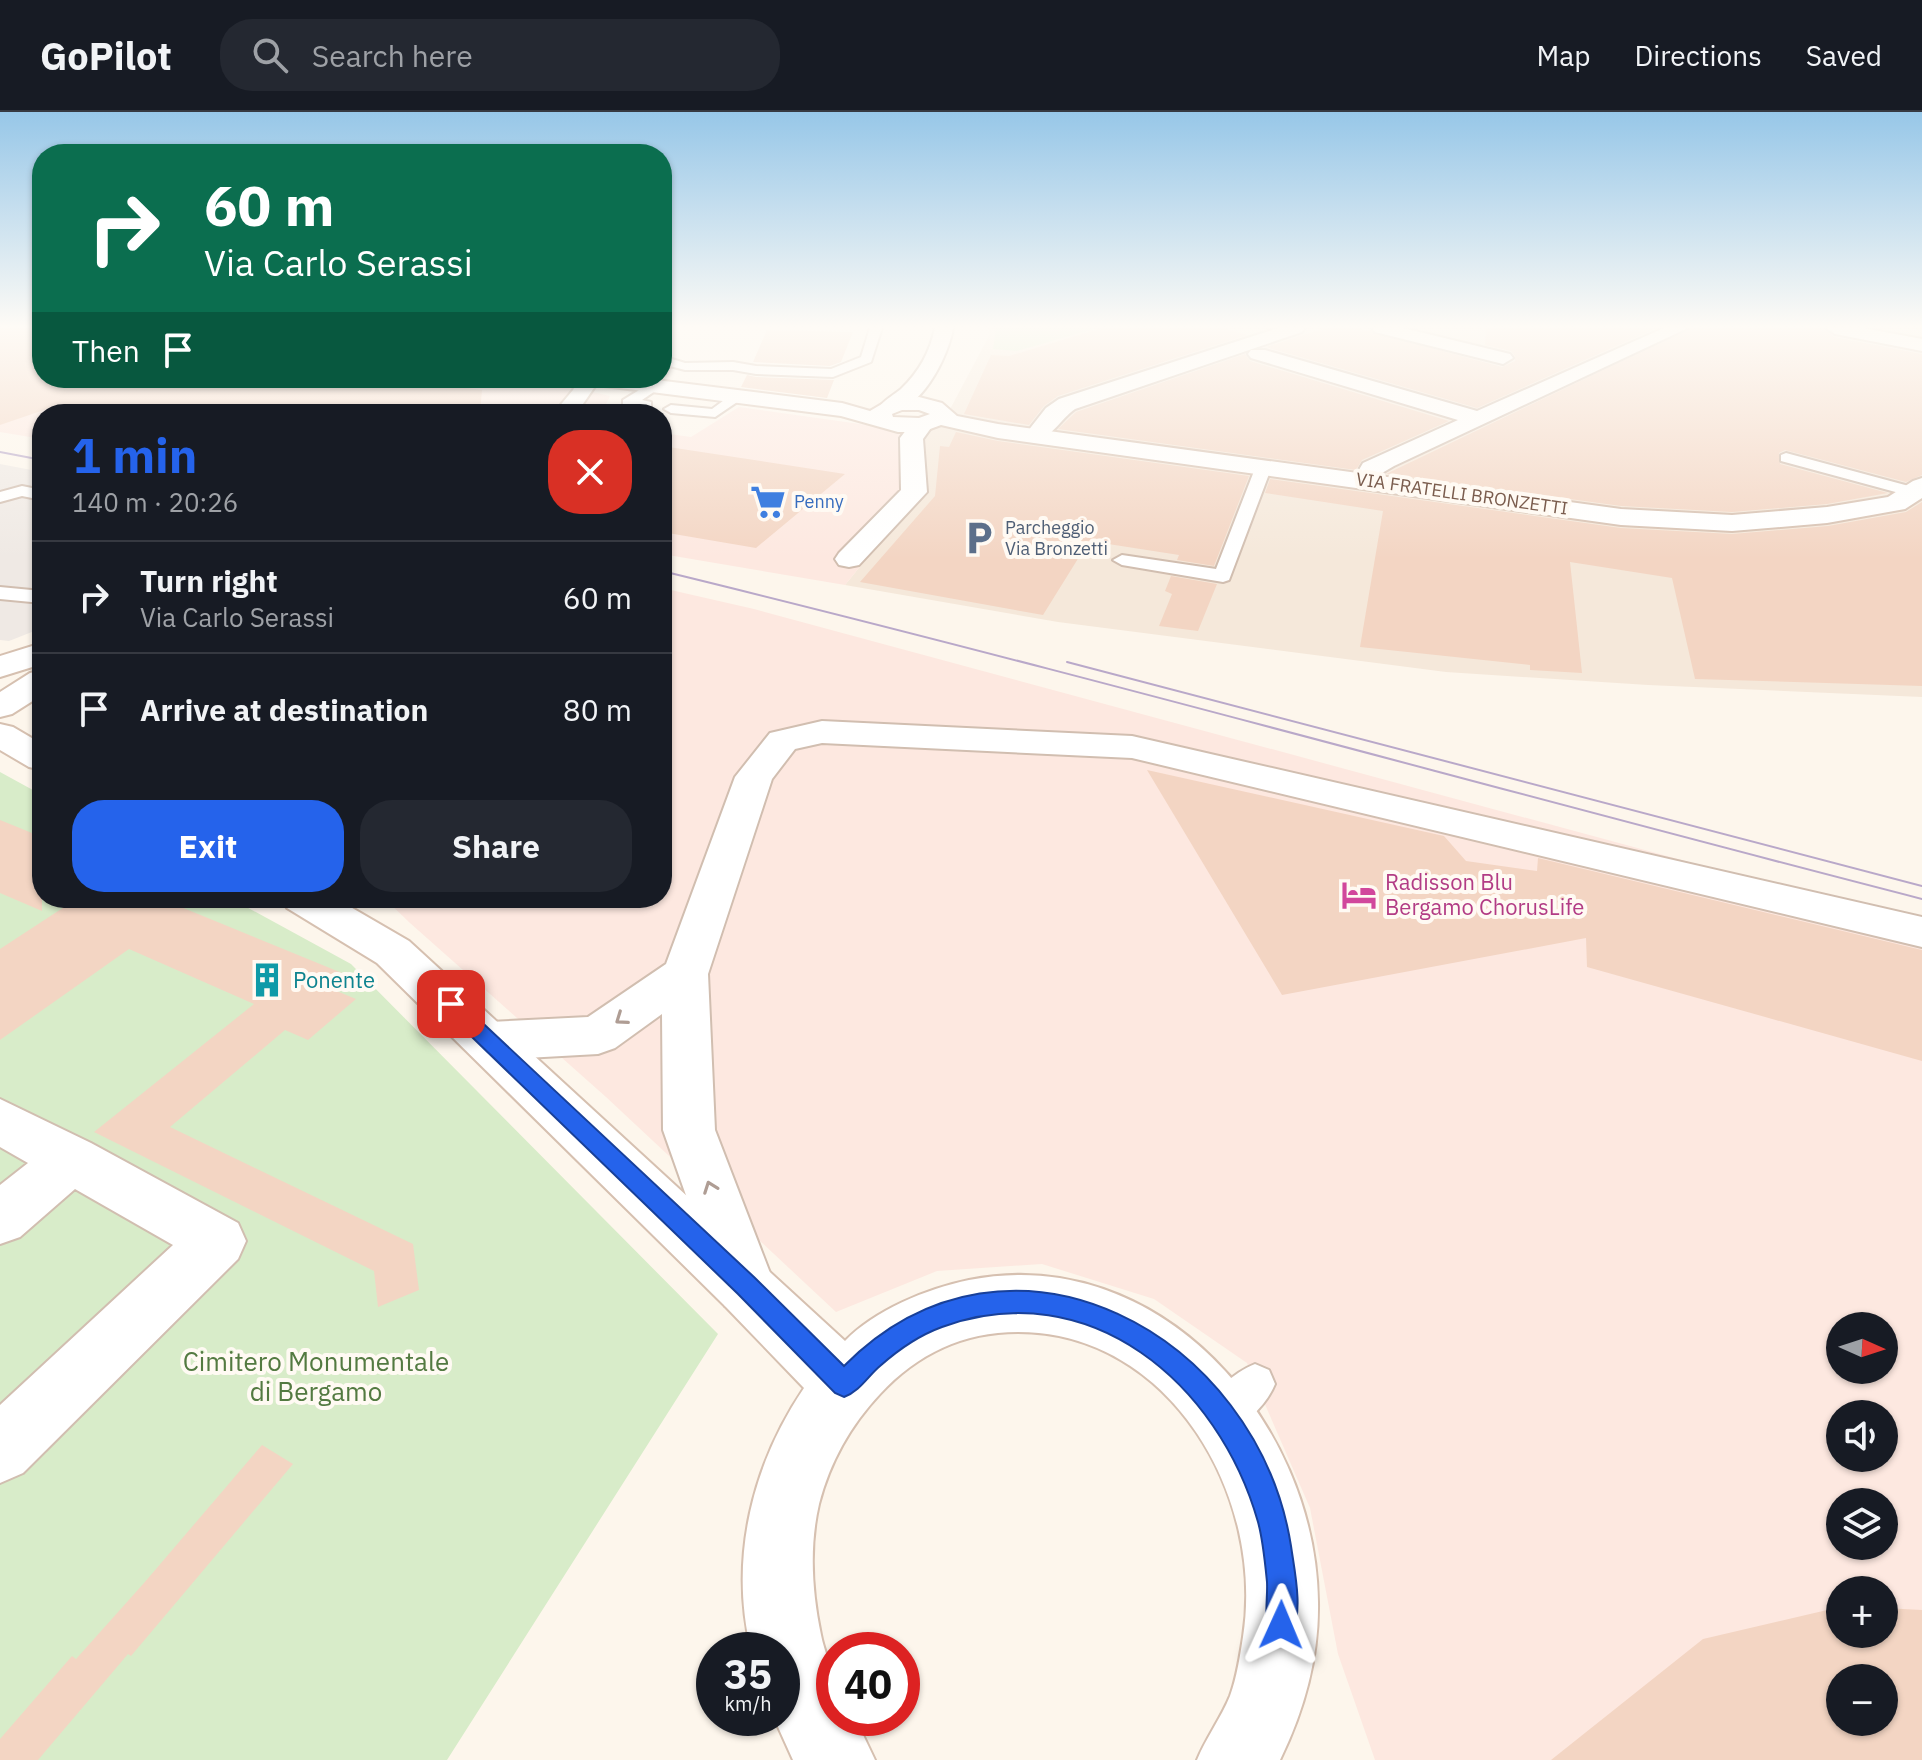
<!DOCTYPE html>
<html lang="en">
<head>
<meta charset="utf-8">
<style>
  :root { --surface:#171b24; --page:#242831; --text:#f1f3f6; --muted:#9ea1a6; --line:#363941; --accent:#2563eb }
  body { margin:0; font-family:"IBM Plex Sans",sans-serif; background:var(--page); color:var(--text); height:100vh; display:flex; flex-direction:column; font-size:30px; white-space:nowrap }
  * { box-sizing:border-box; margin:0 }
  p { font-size:26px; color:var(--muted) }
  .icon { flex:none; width:44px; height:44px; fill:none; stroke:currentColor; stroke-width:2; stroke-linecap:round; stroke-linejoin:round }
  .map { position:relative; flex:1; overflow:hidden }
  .side { position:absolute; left:32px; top:292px; width:640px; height:504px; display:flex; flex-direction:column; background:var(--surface); border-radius:32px; box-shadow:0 2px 6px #0004 }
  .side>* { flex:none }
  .hud { position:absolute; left:32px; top:32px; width:640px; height:244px; border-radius:32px; box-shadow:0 2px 6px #0004; background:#0b6e4f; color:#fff; overflow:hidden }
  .needle { width:52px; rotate:93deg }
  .fabs { position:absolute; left:1826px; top:1200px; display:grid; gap:16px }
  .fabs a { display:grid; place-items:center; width:72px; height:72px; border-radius:50%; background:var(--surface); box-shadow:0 2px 6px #0004; font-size:40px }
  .speed { position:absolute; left:696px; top:1520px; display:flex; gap:16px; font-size:40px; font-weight:700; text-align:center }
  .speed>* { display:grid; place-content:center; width:104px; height:104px; border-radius:50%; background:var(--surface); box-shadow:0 2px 6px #0004; line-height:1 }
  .speed small { font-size:20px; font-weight:400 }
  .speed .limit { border:12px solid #d22; background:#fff; color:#111 }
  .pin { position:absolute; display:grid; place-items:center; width:68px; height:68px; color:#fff; margin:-34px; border-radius:16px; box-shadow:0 4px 12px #0006 }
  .me { position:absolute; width:88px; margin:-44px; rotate:1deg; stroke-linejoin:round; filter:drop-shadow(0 0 6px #0008) }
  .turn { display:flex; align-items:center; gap:28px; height:168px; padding:0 40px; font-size:36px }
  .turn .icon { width:104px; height:104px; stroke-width:2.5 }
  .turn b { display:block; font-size:56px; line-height:68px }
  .then { display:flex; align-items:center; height:76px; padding:0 40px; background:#0003; gap:16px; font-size:30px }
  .round { display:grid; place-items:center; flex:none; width:84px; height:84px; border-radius:32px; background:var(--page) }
  .overview { display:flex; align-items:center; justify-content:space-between; height:136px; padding:0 40px }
  h1 { font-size:48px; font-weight:700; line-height:60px; color:var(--accent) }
  .primary-button { display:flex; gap:16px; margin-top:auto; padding:16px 40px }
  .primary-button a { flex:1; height:92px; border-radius:32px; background:var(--accent); color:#fff; font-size:32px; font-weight:700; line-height:92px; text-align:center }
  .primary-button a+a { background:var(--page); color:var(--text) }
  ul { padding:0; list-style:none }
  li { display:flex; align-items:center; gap:24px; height:112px; padding:0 40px; border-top:2px solid var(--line) }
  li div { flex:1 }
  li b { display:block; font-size:30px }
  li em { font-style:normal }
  header { display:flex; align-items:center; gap:48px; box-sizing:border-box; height:112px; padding:0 40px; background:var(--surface); border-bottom:2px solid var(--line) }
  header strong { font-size:38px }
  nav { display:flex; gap:44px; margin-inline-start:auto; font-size:28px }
  .search { width:560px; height:72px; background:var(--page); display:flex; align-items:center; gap:20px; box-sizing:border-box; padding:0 28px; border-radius:32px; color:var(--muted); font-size:30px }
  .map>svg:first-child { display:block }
  .residential { fill:#f5e8da }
  .commercial { fill:#fde8e0; fill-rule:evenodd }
  .industrial { fill:#efe9e4 }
  .green { fill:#d8ecc9 }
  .building { fill:#f3d5c3; fill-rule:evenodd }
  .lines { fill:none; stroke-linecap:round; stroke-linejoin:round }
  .lane-casing { stroke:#d1beb0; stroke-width:4 }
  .street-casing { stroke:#d1beb0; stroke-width:4 }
  .secondary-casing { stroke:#d6c0b0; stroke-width:4 }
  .lane { fill:#fff; fill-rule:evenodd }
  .street { fill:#fff; fill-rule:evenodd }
  .secondary { fill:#fff; fill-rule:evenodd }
  .tram { stroke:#b9a8c9; stroke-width:2 }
  .oneway { stroke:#af9d94 }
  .route { fill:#2563eb; stroke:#184099; stroke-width:2 }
  .labels { text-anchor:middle; stroke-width:8; stroke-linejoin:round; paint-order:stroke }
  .far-street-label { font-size:18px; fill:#7a5c4d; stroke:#fffaf3 }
  .far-shop-label { font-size:18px; fill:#366cbe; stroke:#fffaf3; text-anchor:start }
  .far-service-label { font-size:18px; fill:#4e5e75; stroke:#fffaf3; text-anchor:start }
  .hotel-label { font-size:22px; fill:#b23c85; stroke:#fffaf3; text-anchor:start }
  .culture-label { font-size:22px; fill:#0d838f; stroke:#fffaf3; text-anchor:start }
  .near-park-label { font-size:26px; fill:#537a41; stroke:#fffaf3 }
</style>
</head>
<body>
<header>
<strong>GoPilot</strong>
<div class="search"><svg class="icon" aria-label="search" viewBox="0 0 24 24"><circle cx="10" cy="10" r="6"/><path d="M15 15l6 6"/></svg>Search here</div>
<nav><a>Map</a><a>Directions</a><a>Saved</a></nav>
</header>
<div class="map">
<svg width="1922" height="1648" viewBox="0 0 1922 1648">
  <rect width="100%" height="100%" fill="#fdf6ec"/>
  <!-- residential -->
  <path class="residential" d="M 988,216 L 1922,216 L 1922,585 L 1648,573 L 1446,560 L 1058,510 L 845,473 L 920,381 L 924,321 L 948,301 L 990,222 Z"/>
  <!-- commercial -->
  <path class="commercial" d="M 0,216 L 42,216 L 42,266 L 507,266 L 556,272 L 610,284 L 605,294 L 592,302 L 42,302 L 42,327 L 0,320 Z
    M 739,295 L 924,321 L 920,381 L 845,473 L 662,442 L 662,321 L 691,325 Z
    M 662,476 L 754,497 L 1689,750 L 1922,809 L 1922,1648 L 1375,1648 L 1338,1542 L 1310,1396 L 1247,1251 L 1154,1187 L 1042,1152 L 937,1159 L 836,1200 L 606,985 L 410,811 L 384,786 L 662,786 ZM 1840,1214 L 1884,1214 L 1884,1258 L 1840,1258 ZM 1840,1302 L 1884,1302 L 1884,1346 L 1840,1346 ZM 1840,1390 L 1884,1390 L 1884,1434 L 1840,1434 ZM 1840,1478 L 1884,1478 L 1884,1522 L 1840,1522 ZM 1840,1566 L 1884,1566 L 1884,1610 L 1840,1610 Z"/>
  <!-- industrial -->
  <path class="industrial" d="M 0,352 L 42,360 L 42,516 L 9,529 L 0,528 Z"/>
  <!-- green -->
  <path class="green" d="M 996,216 L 1097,216 L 1017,239 L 993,237 Z
    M 0,660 L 42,683 L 42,786 L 230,786 L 351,852 L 718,1222 L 447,1648 L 0,1648 Z"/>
  <!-- building -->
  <path class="building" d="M 0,216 L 42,216 L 42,266 L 388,266 L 482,278 L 480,302 L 78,302 L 47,297 L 0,313 Z
    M 1102,216 L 1223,216 L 1247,223 L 1058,284 L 1044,294 L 1029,313 L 964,302 L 991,243 L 1009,244 Z
    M 1325,216 L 1357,216 L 1502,255 L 1515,249 L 1515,244 L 1511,239 L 1485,233 L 1486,216 L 1657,216 L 1477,296 L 1266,235 Z
    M 1691,216 L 1823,216 L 1834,225 L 1922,242 L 1922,363 L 1906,370 L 1785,338 L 1779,341 L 1780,352 L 1888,381 L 1827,392 L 1732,400 L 1621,394 L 1386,362 Z
    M 767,218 L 853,220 L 841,250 L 830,254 L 753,250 Z
    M 1245,242 L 1250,249 L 1449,309 L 1362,348 L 1356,358 L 1058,317 L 1076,300 Z
    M 747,263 L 756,265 L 834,268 L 827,286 L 741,275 Z
    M 956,320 L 998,329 L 1249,364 L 1214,454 L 1177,448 L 1179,443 L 1089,429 L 1043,503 L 860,470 L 935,384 L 940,334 L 949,335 Z
    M 662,334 L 845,362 L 756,436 L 662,420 Z
    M 1270,367 L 1621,416 L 1732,422 L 1828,414 L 1906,400 L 1922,390 L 1922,574 L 1695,567 L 1672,466 L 1570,450 L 1582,561 L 1530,558 L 1530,553 L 1360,535 L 1383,399 L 1265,381 Z
    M 1171,464 L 1217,472 L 1198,519 L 1159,514 L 1172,482 L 1165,479 Z
    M 1147,658 L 1444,724 L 1466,749 L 1537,759 L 1538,746 L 1922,838 L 1922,949 L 1587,855 L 1586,826 L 1282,883 Z
    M 0,708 L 42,725 L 42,799 L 0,781 Z
    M 78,786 L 159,786 L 342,861 L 327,875 L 356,887 L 308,928 L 285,918 L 170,1015 L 413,1132 L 419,1178 L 378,1195 L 374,1159 L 94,1020 L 254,892 L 129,837 L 0,928 L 0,837 Z
    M 262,1333 L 293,1352 L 131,1544 L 128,1542 L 38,1648 L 0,1648 L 0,1627 L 72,1544 L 76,1547 L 144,1471 Z
    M 1840,1495 L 1840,1522 L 1884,1522 L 1884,1496 L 1922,1498 L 1922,1648 L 1551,1648 L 1703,1527 ZM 1840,1566 L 1884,1566 L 1884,1610 L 1840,1610 Z"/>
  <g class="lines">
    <!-- lane casing -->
    <g class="lane-casing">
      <path id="lane" d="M 870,216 L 882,216 L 871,250 L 833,265 L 756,262 L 733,258 L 685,258 L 662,252 L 662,244 L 685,251 L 733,250 L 756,254 L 831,257 L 861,245 Z
        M 649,272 L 661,275 L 642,288 L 651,290 L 651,296 L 623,294 L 623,288 Z
        M 731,283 L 743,286 L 715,305 L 671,301 L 664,297 L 671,293 L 712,297 Z
        M 1786,341 L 1920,377 L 1922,380 L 1914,385 L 1781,349 L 1781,343 Z
        M 1264,349 L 1272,354 L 1229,468 L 1223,470 L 1122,453 L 1113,448 L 1122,443 L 1216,457 L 1256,354 Z
        M 22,374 L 42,378 L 42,388 L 22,384 L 0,390 L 0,380 Z
        M 0,475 L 42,479 L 42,491 L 0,487 Z
        M 1255,1252 L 1269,1258 L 1275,1272 C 1266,1294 1245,1313 1223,1322 L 1209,1316 L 1203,1302 C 1212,1280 1233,1261 1255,1252 Z"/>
    </g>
    <!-- street casing -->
    <g class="street-casing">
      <path id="street" d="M 935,216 L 953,216 C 949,243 919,306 884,298 L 881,293 C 887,286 894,283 901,277 C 919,260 930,240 935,216 Z
        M 1278,216 L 1305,216 L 1302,220 L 1075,297 C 1059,308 1047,334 1027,329 L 1024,324 L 1046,296 L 1059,287 Z
        M 1372,216 L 1403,216 L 1510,242 L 1513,246 L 1503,252 L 1375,220 Z
        M 1664,216 L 1688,216 L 1394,354 L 1382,361 L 1374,373 L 1356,373 L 1353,368 L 1363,351 L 1458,308 L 1251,246 L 1248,242 L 1251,238 L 1265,238 L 1477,299 Z
        M 922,306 L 933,313 L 923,327 L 927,380 L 859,453 L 849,455 L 839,453 L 835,447 L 839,441 L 901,378 L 900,326 L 914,308 Z
        M 822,609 L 1132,624 L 1922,805 L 1922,835 L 1132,646 L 822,631 L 795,637 L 772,667 L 708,862 L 715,1018 L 775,1174 L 767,1194 L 746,1202 L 725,1194 L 663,1018 L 662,902 L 615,936 L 598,942 L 490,948 L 473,942 L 466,929 L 473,916 L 490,910 L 588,905 L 666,852 L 735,665 L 770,621 Z
        M 0,987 L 91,1031 L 238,1111 L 246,1129 L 238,1147 L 23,1361 L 0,1371 L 0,1293 L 173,1133 L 75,1077 L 20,1125 L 0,1132 L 0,1073 L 28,1051 L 0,1035 Z"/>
    </g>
    <!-- secondary casing -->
    <g class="secondary-casing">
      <path id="secondary" d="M 1826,216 L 1863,216 L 1922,227 L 1922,239 L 1835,222 Z
        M 579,266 L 640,266 L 842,291 L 870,299 L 887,289 L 919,285 L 942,291 L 957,304 L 998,312 L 1621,397 L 1732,403 L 1827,395 L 1888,385 L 1913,369 L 1922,366 L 1922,386 L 1905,397 L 1827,411 L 1732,419 L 1621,413 L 998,326 L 941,313 L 922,320 L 898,320 L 841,304 L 596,273 L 576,302 L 553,302 L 573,278 ZM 902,298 L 919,298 L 930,302 L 919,306 L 893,305 L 892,302 Z
        M 42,531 L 42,552 L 0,565 L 0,544 Z
        M 42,558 L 42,583 L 12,602 L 0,605 L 0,580 L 30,561 Z
        M 0,612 L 13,615 L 42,632 L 42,658 L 29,655 L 0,638 Z
        M 281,786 L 335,786 L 409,829 L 845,1229 C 875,1198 926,1177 969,1168 C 1159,1130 1316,1310 1318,1490 C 1319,1546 1304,1599 1280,1648 L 1197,1648 C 1206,1626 1221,1606 1230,1584 C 1237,1565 1240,1544 1243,1525 C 1265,1385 1171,1220 1018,1220 C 963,1220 917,1242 880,1282 C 850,1314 830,1350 819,1392 C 809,1435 812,1480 821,1523 C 824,1539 832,1555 834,1570 C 835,1582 834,1594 834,1606 L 855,1606 L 875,1648 L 793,1648 L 774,1606 L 782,1606 L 782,1538 L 751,1538 C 729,1447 752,1353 804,1276 L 725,1194 L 377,851 L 287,796 Z"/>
    </g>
    <!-- lane -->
    <use href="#lane" class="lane"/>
    <!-- street -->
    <use href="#street" class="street"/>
    <!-- secondary -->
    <use href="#secondary" class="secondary"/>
    <!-- tram -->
    <path class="tram" d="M 0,340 L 42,348
      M 662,459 C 1084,562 1502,679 1922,787
      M 1067,550 L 1922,774"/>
  </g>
  <!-- one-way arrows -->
  <defs><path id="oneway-chevron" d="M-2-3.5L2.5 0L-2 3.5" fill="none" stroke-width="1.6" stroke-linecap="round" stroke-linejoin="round" transform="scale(2)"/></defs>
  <g class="oneway">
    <use href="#oneway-chevron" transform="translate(621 907) rotate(145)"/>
    <use href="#oneway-chevron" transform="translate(710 1075) rotate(-110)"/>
  </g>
  <!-- sky -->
  <linearGradient id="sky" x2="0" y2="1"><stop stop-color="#97c7e8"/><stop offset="0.48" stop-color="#fefbf6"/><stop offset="1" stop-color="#fefbf6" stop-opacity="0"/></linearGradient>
  <rect width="1922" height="447" fill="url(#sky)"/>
  <!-- route -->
  <path class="route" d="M 451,885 L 457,887 L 755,1166 L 844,1254 C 1011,1086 1258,1223 1291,1434 C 1295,1462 1303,1497 1292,1523 L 1281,1528 L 1271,1523 C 1263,1506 1268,1488 1267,1470 C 1265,1450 1263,1428 1258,1410 C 1219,1272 1090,1161 942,1215 C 920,1223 898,1238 880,1254 C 868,1264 860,1279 844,1285 L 835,1281 L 738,1182 L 444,898 L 441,892 L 444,887 Z"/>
  <!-- icons -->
  <defs>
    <g id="supermarket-bare" transform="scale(2.76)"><path d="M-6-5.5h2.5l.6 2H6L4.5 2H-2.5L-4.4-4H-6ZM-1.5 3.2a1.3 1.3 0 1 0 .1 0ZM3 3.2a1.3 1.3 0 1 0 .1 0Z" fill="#3f7fe0" stroke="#fffaf3" stroke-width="2.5" paint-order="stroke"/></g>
    <g id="parking-bare" transform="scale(2.76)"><path d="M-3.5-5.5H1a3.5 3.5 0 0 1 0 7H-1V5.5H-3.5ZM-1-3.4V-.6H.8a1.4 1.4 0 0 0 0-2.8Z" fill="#5c6f8a" stroke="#fffaf3" stroke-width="2.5" paint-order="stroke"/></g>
    <g id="hotel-bare" transform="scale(2.76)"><path d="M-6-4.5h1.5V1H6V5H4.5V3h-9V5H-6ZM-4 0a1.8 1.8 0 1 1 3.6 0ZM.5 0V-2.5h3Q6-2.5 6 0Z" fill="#d1479c" stroke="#fffaf3" stroke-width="2.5" paint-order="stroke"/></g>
    <g id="building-bare" transform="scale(2.76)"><path d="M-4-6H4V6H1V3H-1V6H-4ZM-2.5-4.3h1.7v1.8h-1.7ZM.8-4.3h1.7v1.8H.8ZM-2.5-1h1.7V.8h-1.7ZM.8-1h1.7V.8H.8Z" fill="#0f9aa8" stroke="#fffaf3" stroke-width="2.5" paint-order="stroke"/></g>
  </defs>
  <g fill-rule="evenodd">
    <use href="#supermarket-bare" x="768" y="390"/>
    <use href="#parking-bare" x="979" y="426"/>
    <use href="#hotel-bare" x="1359" y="783"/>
    <use href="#building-bare" x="267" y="868"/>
  </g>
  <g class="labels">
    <!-- far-street labels -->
    <g class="far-street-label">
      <text transform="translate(1462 382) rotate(8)" y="6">VIA FRATELLI BRONZETTI</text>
    </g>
    <!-- far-shop labels -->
    <g class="far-shop-label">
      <text x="794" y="396">Penny</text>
    </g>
    <!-- far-service labels -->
    <g class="far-service-label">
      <text x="1005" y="422">Parcheggio<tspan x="1005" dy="21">Via Bronzetti</tspan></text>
    </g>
    <!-- hotel labels -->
    <g class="hotel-label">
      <text x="1385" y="778">Radisson Blu<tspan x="1385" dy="25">Bergamo ChorusLife</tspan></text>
    </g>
    <!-- culture labels -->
    <g class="culture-label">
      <text x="293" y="876">Ponente</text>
    </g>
    <!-- near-park labels -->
    <g class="near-park-label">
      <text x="316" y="1259">Cimitero Monumentale<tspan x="316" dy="30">di Bergamo</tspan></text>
    </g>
  </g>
</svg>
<div class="fabs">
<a><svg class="needle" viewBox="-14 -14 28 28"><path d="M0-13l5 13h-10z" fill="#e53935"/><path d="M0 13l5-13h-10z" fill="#9ea1a6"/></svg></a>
<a><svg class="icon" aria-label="sound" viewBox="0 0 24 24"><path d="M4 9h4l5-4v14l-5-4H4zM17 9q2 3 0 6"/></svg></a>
<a><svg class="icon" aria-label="layers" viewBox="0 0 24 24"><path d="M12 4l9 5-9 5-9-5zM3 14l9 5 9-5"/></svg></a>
<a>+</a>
<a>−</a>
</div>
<div class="speed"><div>35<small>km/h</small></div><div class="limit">40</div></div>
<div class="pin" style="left:451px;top:892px;background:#d93025"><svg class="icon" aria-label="arrive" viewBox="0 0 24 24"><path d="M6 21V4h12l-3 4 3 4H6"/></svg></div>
<svg class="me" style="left:1281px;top:1513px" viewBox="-20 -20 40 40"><path d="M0-17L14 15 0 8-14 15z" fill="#2563eb" stroke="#fff" stroke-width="4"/></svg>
<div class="hud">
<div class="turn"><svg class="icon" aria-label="right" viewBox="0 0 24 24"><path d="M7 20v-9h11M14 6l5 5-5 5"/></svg><div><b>60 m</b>Via Carlo Serassi</div></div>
<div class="then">Then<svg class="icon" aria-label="arrive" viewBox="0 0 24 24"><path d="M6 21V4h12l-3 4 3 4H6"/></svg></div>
</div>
<section class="side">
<div class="overview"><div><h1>1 min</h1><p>140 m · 20:26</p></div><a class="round" style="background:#d93025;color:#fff"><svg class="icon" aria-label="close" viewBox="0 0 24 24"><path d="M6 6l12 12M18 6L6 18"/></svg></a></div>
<ul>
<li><svg class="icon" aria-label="right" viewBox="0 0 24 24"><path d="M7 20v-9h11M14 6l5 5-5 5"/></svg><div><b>Turn right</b><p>Via Carlo Serassi</p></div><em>60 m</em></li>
<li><svg class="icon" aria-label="arrive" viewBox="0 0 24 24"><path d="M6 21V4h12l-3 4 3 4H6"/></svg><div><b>Arrive at destination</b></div><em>80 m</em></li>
</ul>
<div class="primary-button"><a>Exit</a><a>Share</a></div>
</section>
</div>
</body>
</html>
